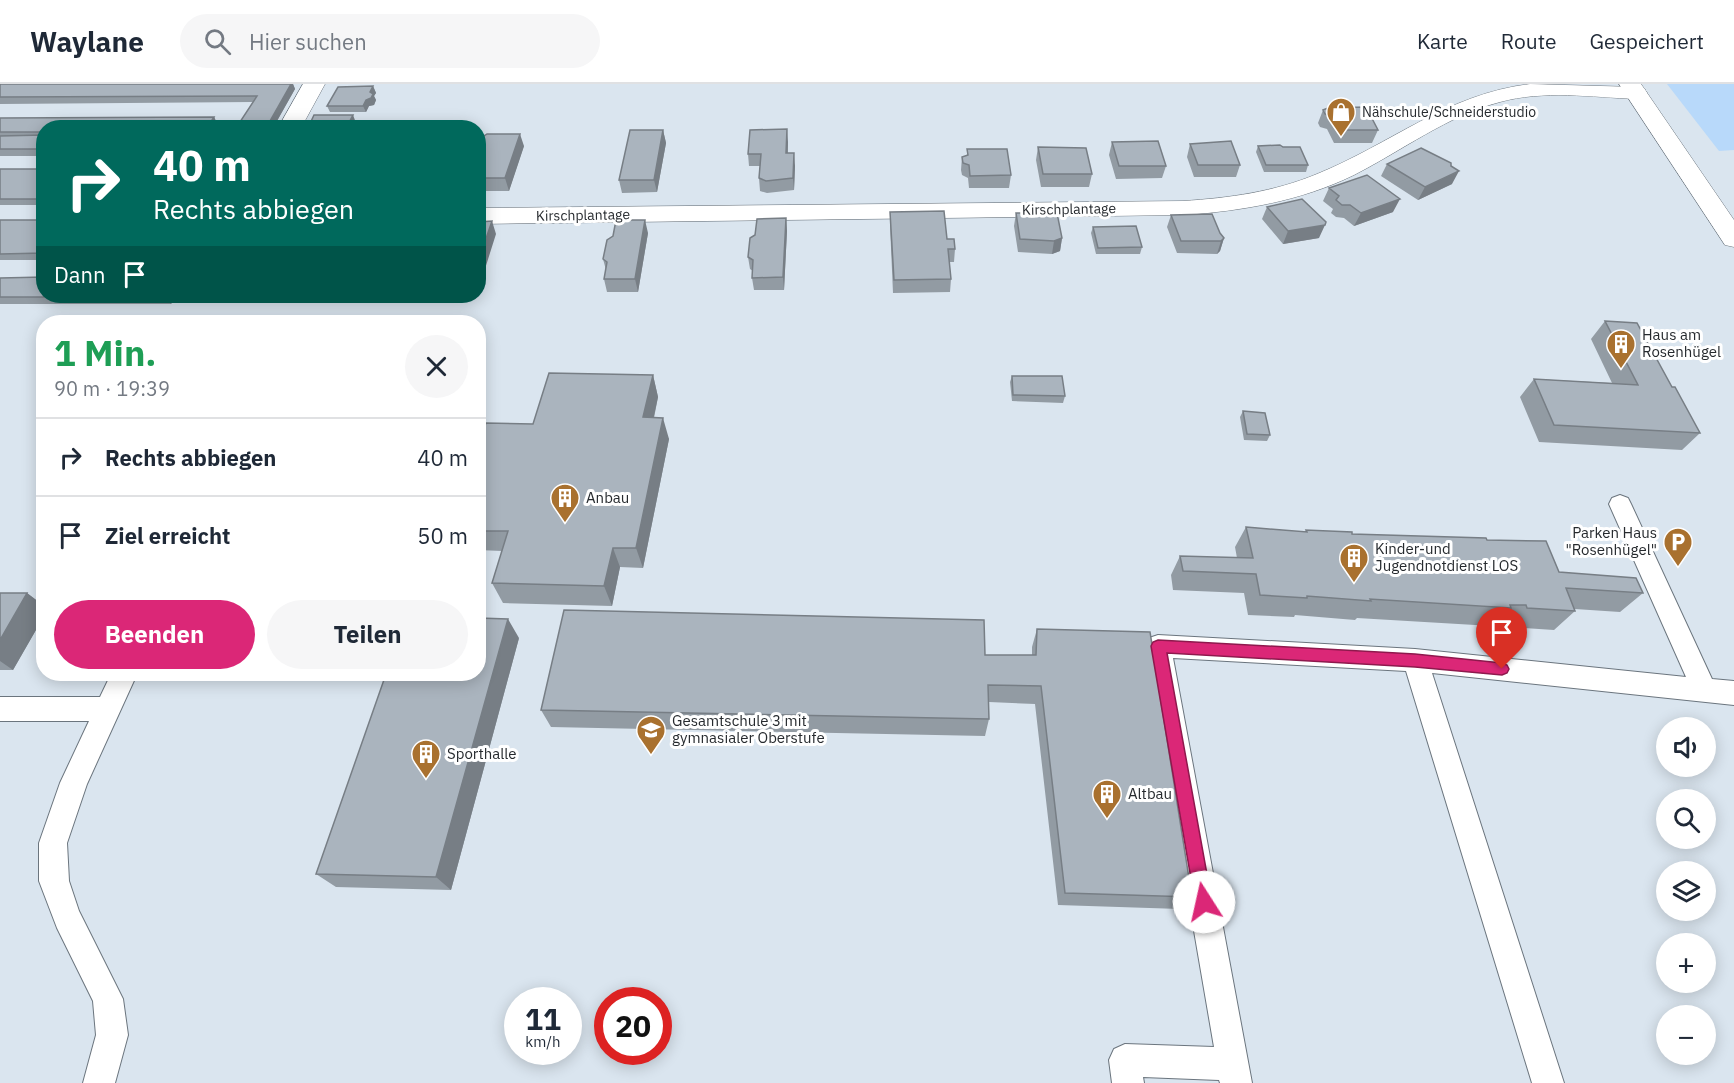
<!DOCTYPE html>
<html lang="de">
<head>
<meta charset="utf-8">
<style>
  :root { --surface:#fff; --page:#f6f6f7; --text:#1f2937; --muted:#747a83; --line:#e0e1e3; --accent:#db2777 }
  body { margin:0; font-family:"IBM Plex Sans",sans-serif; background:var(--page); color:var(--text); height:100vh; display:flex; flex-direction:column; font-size:22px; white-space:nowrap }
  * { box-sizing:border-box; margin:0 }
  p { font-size:20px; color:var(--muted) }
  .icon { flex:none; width:33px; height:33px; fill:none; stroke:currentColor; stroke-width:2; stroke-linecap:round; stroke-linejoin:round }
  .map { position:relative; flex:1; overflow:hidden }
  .details { position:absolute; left:36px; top:231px; width:450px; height:366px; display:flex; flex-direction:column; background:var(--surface); border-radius:24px; box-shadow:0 3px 15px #0003 }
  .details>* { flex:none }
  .hud { position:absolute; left:36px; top:36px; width:450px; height:183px; border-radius:24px; box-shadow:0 3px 15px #0003; background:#00695c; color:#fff; overflow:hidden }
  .fabs { position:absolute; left:1656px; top:633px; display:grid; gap:12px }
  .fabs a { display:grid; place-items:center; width:60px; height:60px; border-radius:50%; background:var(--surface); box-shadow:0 3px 15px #0003; font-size:30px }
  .speed { position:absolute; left:504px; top:903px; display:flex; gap:12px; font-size:30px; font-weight:700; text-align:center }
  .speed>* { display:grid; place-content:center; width:78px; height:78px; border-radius:50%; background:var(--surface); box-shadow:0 3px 15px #0003; line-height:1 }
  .speed small { font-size:15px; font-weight:400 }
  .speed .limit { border:9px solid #d22; background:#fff; color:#111 }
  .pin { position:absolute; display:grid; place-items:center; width:51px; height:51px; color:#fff; margin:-62px -26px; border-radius:50% 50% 50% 0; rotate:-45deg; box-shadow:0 0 6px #0007 }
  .pin .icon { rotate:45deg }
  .me { position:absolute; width:66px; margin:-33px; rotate:350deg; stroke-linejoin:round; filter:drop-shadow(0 0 4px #0008) }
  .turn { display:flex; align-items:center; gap:21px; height:126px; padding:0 18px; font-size:27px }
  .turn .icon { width:78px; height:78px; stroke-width:2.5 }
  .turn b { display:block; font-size:42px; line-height:51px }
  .then { display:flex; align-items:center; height:57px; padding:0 18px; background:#0003; gap:12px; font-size:22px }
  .round { display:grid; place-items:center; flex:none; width:63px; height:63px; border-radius:32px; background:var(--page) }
  .headline { display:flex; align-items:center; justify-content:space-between; height:102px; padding:0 18px }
  h1 { font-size:36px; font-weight:700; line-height:45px; color:#1e9e55 }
  .button { display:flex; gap:12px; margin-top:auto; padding:12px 18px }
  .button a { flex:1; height:69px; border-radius:36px; background:var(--accent); color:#fff; font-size:24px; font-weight:700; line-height:69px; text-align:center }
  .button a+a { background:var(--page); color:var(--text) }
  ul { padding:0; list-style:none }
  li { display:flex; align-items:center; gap:18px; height:78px; padding:0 18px; border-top:2px solid var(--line) }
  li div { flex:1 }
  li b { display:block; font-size:22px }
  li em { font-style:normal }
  header { display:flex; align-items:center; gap:36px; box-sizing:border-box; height:84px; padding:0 30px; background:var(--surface); border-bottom:2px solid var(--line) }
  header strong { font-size:28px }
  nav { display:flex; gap:33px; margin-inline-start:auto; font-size:21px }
  .search { width:420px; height:54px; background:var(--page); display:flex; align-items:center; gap:15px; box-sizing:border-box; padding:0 21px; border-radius:33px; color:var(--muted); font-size:22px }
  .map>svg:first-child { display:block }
  .green { fill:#b8d9fa }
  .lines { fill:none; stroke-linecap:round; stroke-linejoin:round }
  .service-casing { stroke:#6b757e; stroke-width:2 }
  .minor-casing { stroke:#6b757e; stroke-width:1 }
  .secondary-casing { stroke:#6b757e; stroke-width:1 }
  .service { fill:#fff; fill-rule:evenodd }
  .minor { fill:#fff; fill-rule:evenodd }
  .secondary { fill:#fff; fill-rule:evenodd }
  .wall { fill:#929ba3 }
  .shaded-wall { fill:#777e85 }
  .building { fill:#aab4be; stroke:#777e85; stroke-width:1.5 }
  .route { fill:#db2777; stroke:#8e194d; stroke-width:1.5 }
  .labels { text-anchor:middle; stroke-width:6; stroke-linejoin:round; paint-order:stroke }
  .far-poi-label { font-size:14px; fill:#262a2e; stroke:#fff; text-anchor:start }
  .far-street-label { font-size:14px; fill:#262a2e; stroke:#fff }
  .poi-label { font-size:15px; fill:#262a2e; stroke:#fff; text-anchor:start }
</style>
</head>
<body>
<header>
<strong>Waylane</strong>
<div class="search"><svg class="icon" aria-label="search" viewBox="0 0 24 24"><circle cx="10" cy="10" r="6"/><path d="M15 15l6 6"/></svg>Hier suchen</div>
<nav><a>Karte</a><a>Route</a><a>Gespeichert</a></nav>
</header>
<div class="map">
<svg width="1734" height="999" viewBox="0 0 1734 999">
  <rect width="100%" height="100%" fill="#dae5ef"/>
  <!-- green -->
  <path class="green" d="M 1667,0 L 1734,0 L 1734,66 L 1719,67 Z"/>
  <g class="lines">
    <!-- service casing -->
    <g class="service-casing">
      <path id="service" d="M 1620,411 L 1628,414 L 1631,420 L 1712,595 L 1734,597 L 1734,621 L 1432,589 L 1564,999 L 1532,999 L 1406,587 L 1173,574 L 1252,999 L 1220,999 L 1219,996 L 1143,993 L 1144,999 L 1112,999 L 1109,976 L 1114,965 L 1125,960 L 1214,963 L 1145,562 L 1149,554 L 1158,551 L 1415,565 L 1686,593 L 1609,420 L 1612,414 Z
        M 111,590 L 137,590 L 87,700 L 67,759 L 69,797 L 79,827 L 123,915 L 128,951 L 115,999 L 83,999 L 96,951 L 93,917 L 57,844 L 39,797 L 39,759 L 60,699 L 89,637 L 0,637 L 0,613 L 100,613 Z"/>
    </g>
    <!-- minor casing -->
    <g class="minor-casing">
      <path id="minor" d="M 303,0 L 325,0 L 301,44 L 278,44 Z
        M 1530,0 L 1636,3 L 1644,4 L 1647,9 L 1644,14 L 1636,15 C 1592,13 1543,6 1500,18 C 1447,32 1403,66 1354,91 C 1301,117 1242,127 1183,131 L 478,140 L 478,124 L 1183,117 C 1229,114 1274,108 1317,90 C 1391,60 1447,10 1530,0 Z"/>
    </g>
    <!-- secondary casing -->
    <g class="secondary-casing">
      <path id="secondary" d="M 1619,0 L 1641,0 L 1734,136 L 1734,163 L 1725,161 Z"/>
    </g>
    <!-- service -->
    <use href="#service" class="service"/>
    <!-- minor -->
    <use href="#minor" class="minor"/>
    <!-- secondary -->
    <use href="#secondary" class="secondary"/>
  </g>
  <!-- wall -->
  <path class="wall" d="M 0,0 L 293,0 L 295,5 L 273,44 L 236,44 L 253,18 L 0,20 Z
    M 373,2 L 376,9 L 374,12 L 376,16 L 374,21 L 369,22 L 366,28 L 330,28 L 327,22 Z
    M 1323,26 L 1378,46 L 1372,59 L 1334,59 L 1327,45 L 1320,43 L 1318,39 Z
    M 214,33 L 217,39 L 215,44 L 44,44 L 44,72 L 0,72 L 0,34 Z
    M 663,46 L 666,59 L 657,108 L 622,109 L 619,96 Z
    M 480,57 L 524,62 L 509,107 L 478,107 L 478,72 L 482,63 Z
    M 788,58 L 788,69 L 795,82 L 794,106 L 767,109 L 760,107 L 759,94 L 760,82 L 749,82 L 748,70 Z
    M 1112,58 L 1166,82 L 1162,94 L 1116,95 L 1109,71 Z
    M 1190,60 L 1240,81 L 1236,93 L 1194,93 L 1187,73 Z
    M 1258,62 L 1308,81 L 1306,88 L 1264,88 L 1256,68 Z
    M 1038,63 L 1092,90 L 1089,103 L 1041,103 L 1036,76 Z
    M 967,65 L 1011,91 L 1009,104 L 969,104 L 968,94 L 962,91 L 961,86 L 962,73 L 967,72 Z
    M 1387,80 L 1452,100 L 1418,116 L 1381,92 Z
    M 0,85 L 44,85 L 44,121 L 0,121 Z
    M 1329,104 L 1393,128 L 1354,142 L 1344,134 L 1336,133 L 1331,129 L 1333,125 L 1323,117 Z
    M 1267,123 L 1319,154 L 1283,160 L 1262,135 Z
    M 890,128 L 947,155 L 955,165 L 954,178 L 949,178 L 951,195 L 950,208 L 893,209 L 890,141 Z
    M 1016,129 L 1062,154 L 1060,167 L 1052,170 L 1018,168 L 1014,142 Z
    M 1171,131 L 1224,154 L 1220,167 L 1217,170 L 1177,169 L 1167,143 Z
    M 786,134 L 787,147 L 784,206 L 754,206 L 752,194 L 753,187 L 750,185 L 748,173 Z
    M 0,136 L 44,136 L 44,176 L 0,176 Z
    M 1093,143 L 1142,163 L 1140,170 L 1096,170 L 1091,149 Z
    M 648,149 L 638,208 L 607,208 L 604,195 L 606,186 L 603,175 Z
    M 0,194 L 176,212 L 171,220 L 0,220 Z
    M 1605,237 L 1672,303 L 1700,349 L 1682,366 L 1539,358 L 1520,313 L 1534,295 L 1612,299 L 1591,255 Z
    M 653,291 L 658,313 L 654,334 L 669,355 L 643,484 L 620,483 L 612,522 L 503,519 L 492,499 L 502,467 L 478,466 L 478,360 L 533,340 Z
    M 1012,292 L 1065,312 L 1063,319 L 1012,317 L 1010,298 Z
    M 1243,327 L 1270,351 L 1267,357 L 1244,356 L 1240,333 Z
    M 1246,443 L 1305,448 L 1306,446 L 1352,450 L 1487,456 L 1559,488 L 1643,509 L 1620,528 L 1575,525 L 1575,527 L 1554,546 L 1507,543 L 1506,540 L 1494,540 L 1492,542 L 1357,534 L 1355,536 L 1295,531 L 1294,533 L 1248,531 L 1244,509 L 1173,506 L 1171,491 L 1180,472 L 1237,474 L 1235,463 Z
    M 0,509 L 27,509 L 44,522 L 44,532 L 13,586 L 0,586 Z
    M 1037,545 L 1192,813 L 1180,825 L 1058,821 L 1035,620 L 989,618 L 989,635 L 985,652 L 551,643 L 541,626 L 985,571 L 1032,571 L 1032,563 Z
    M 519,554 L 451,806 L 336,803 L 316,790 Z"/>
  <!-- shaded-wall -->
  <path class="shaded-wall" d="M 291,0 L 293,0 L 295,5 L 273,44 L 266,44 Z
    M 373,2 L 376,9 L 374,12 L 376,16 L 374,21 L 369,22 L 366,28 L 363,22 Z
    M 353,31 L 358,44 L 346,44 Z
    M 214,33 L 217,39 L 215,44 L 207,44 Z
    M 787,45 L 788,58 L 787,82 L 786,69 Z
    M 663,46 L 666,59 L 657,108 L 654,96 Z
    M 520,50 L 524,62 L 509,107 L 505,94 Z
    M 794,69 L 795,82 L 794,106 L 793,94 Z
    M 1459,87 L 1452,100 L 1418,116 L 1425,103 Z
    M 1400,115 L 1393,128 L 1354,142 L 1361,129 Z
    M 786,134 L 787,147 L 784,206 L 783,193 Z
    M 645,136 L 648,149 L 638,208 L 635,195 Z
    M 492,137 L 496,150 L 478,207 L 478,178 Z
    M 1325,141 L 1319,154 L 1283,160 L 1288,147 Z
    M 1062,154 L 1060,167 L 1052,170 L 1054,157 Z
    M 1224,154 L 1220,167 L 1217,170 L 1221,157 Z
    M 167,212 L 176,212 L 171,220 L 166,213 Z
    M 653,291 L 658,313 L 649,355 L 643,333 Z
    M 663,334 L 669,355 L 643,484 L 636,464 Z
    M 613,464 L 620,483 L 612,522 L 604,502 Z
    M 27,509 L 44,522 L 44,532 L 13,586 L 0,577 L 0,556 Z
    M 508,535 L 519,554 L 451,806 L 436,793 Z"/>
  <!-- building -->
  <path class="building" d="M 0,0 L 291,0 L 266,44 L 236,44 L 257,12 L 0,13 Z
    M 373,2 L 370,8 L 373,10 L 371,14 L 366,16 L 363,22 L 327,22 L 338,3 Z
    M 1366,23 L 1378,46 L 1339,46 L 1333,33 L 1325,30 L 1323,26 L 1328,24 Z
    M 314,31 L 353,31 L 346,44 L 308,44 Z
    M 214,33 L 207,44 L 44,44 L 44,48 L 0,48 L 0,34 Z
    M 787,45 L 786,69 L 794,69 L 793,94 L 766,97 L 759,94 L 761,70 L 748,70 L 750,46 Z
    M 630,46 L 663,46 L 654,96 L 619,96 Z
    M 487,50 L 520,50 L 505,94 L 478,94 L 478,72 L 483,59 L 480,57 L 481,54 Z
    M 44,51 L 44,65 L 0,65 L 0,52 Z
    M 1158,57 L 1166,82 L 1119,82 L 1112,58 Z
    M 1231,57 L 1240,81 L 1198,81 L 1190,60 Z
    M 1280,61 L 1283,63 L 1300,63 L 1308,81 L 1266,81 L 1258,62 Z
    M 1038,63 L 1086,64 L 1092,90 L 1043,90 Z
    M 1421,64 L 1451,79 L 1451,82 L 1459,87 L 1425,103 L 1387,80 Z
    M 967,65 L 1007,65 L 1011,91 L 970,92 L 969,81 L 963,79 L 962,73 L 968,71 Z
    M 0,85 L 44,85 L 44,115 L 0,115 Z
    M 1367,91 L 1400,115 L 1361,129 L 1350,121 L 1342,121 L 1336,116 L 1339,112 L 1329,104 Z
    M 1302,115 L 1326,138 L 1325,141 L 1288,147 L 1267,123 Z
    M 944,127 L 947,155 L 954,155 L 955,165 L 948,165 L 951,195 L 894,196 L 890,128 Z
    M 1016,129 L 1057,129 L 1062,154 L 1054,157 L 1020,155 Z
    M 1212,130 L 1220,149 L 1224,154 L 1221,157 L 1181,157 L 1171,131 Z
    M 786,134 L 783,193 L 752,194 L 753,176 L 748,173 L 750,154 L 755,151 L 757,135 Z
    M 0,136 L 44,136 L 44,169 L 0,170 Z
    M 616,136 L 645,136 L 635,195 L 604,195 L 607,178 L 603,175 L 607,156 L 613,152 Z
    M 492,137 L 478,178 L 478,138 Z
    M 1136,142 L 1142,163 L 1098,164 L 1093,143 Z
    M 44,193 L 44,212 L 167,212 L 166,213 L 0,213 L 0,194 Z
    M 1605,237 L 1637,239 L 1672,303 L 1675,303 L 1700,349 L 1554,341 L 1534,295 L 1638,301 Z
    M 549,289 L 653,291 L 643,333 L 663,334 L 636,464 L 613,464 L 604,502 L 492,499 L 508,447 L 478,447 L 478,360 L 486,339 L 533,340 Z
    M 1012,292 L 1062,292 L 1065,312 L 1013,311 Z
    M 1243,327 L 1265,329 L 1270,351 L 1247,350 Z
    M 1246,443 L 1307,448 L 1306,446 L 1352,448 L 1352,450 L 1486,454 L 1487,456 L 1546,457 L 1559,488 L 1636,494 L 1643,509 L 1566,504 L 1575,527 L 1527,524 L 1526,521 L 1510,521 L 1511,524 L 1370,515 L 1371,517 L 1307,512 L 1307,514 L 1260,511 L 1256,490 L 1183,487 L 1180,472 L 1253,474 Z
    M 0,509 L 27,509 L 0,556 Z
    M 564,526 L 984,536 L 985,571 L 1036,571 L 1037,545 L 1150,548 L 1192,813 L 1065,809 L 1041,602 L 988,601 L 989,635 L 541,626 Z
    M 478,534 L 508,535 L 436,793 L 316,790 L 386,590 L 478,590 Z"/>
  <!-- route -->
  <path class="route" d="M 1158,556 L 1415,570 L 1502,579 L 1507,581 L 1509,585 L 1507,589 L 1502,591 L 1415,583 L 1167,569 L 1212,818 L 1210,823 L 1204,826 L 1198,823 L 1195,818 L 1151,562 L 1153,558 Z"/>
  <!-- icons -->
  <defs>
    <g id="shop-pin" transform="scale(1.5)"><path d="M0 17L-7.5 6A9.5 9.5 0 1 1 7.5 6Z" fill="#a9712f" stroke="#fff"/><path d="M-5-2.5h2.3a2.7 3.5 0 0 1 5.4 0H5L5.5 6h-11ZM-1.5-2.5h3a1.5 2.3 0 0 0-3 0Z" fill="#fff"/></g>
    <g id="building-pin" transform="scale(1.5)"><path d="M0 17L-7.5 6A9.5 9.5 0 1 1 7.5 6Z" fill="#a9712f" stroke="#fff"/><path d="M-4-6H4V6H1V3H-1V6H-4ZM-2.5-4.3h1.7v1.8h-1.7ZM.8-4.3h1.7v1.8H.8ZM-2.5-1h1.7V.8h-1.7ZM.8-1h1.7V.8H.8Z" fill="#fff"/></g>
    <g id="parking-pin" transform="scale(1.5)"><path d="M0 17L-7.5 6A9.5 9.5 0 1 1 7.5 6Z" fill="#a9712f" stroke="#fff"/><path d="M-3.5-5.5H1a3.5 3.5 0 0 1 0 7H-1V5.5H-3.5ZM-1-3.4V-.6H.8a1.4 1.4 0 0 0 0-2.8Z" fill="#fff"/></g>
    <g id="school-pin" transform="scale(1.5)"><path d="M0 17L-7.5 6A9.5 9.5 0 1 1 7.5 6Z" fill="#a9712f" stroke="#fff"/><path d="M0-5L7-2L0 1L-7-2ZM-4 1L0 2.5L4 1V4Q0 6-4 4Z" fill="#fff"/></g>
  </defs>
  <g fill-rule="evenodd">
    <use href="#shop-pin" x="1341" y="28"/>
    <use href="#building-pin" x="1621" y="260"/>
    <use href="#building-pin" x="565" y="414"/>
    <use href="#parking-pin" x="1678" y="458"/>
    <use href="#building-pin" x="1354" y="474"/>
    <use href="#school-pin" x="651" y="646"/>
    <use href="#building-pin" x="426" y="670"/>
    <use href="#building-pin" x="1107" y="710"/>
  </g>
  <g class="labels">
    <!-- far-poi labels -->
    <g class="far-poi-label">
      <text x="1362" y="33">Nähschule/Schneiderstudio</text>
    </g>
    <!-- far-street labels -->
    <g class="far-street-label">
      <text transform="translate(1069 125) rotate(-1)" y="5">Kirschplantage</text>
      <text transform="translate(583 131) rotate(-1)" y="5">Kirschplantage</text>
    </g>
    <!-- poi labels -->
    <g class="poi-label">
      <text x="1642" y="256">Haus am<tspan x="1642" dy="17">Rosenhügel</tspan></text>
      <text x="586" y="419">Anbau</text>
      <text x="1657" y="454" text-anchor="end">Parken Haus<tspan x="1657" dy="17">"Rosenhügel"</tspan></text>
      <text x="1375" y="470">Kinder-und<tspan x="1375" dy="17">Jugendnotdienst LOS</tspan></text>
      <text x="672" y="642">Gesamtschule 3 mit<tspan x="672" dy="17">gymnasialer Oberstufe</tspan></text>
      <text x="447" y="675">Sporthalle</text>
      <text x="1128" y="715">Altbau</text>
    </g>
  </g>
</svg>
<div class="fabs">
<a><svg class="icon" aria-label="sound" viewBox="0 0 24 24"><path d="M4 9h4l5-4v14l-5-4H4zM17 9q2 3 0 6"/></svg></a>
<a><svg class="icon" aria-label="search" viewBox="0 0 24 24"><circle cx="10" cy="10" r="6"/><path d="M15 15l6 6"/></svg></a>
<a><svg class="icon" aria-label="layers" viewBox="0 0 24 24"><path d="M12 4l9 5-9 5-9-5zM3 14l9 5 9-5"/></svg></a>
<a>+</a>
<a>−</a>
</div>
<div class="speed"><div>11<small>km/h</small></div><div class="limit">20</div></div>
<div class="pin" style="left:1502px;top:585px;background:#d93025"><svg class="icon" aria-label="arrive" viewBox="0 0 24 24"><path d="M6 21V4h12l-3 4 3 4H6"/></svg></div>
<svg class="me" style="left:1204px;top:818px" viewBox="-20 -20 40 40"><circle r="19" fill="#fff"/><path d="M0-13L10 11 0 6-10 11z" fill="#db2777"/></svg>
<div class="hud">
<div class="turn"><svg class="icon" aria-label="right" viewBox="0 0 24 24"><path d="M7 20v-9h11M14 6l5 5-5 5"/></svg><div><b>40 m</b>Rechts abbiegen</div></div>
<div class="then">Dann<svg class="icon" aria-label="arrive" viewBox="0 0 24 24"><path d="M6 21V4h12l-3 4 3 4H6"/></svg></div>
</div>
<section class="details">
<div class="headline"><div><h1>1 Min.</h1><p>90 m · 19:39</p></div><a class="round"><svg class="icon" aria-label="close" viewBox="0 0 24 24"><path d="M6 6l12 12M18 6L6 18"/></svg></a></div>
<ul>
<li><svg class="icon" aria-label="right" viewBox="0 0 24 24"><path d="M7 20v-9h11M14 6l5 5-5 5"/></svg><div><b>Rechts abbiegen</b></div><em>40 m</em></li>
<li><svg class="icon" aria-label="arrive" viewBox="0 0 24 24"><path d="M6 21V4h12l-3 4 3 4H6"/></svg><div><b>Ziel erreicht</b></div><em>50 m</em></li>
</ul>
<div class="button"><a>Beenden</a><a>Teilen</a></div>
</section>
</div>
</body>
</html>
